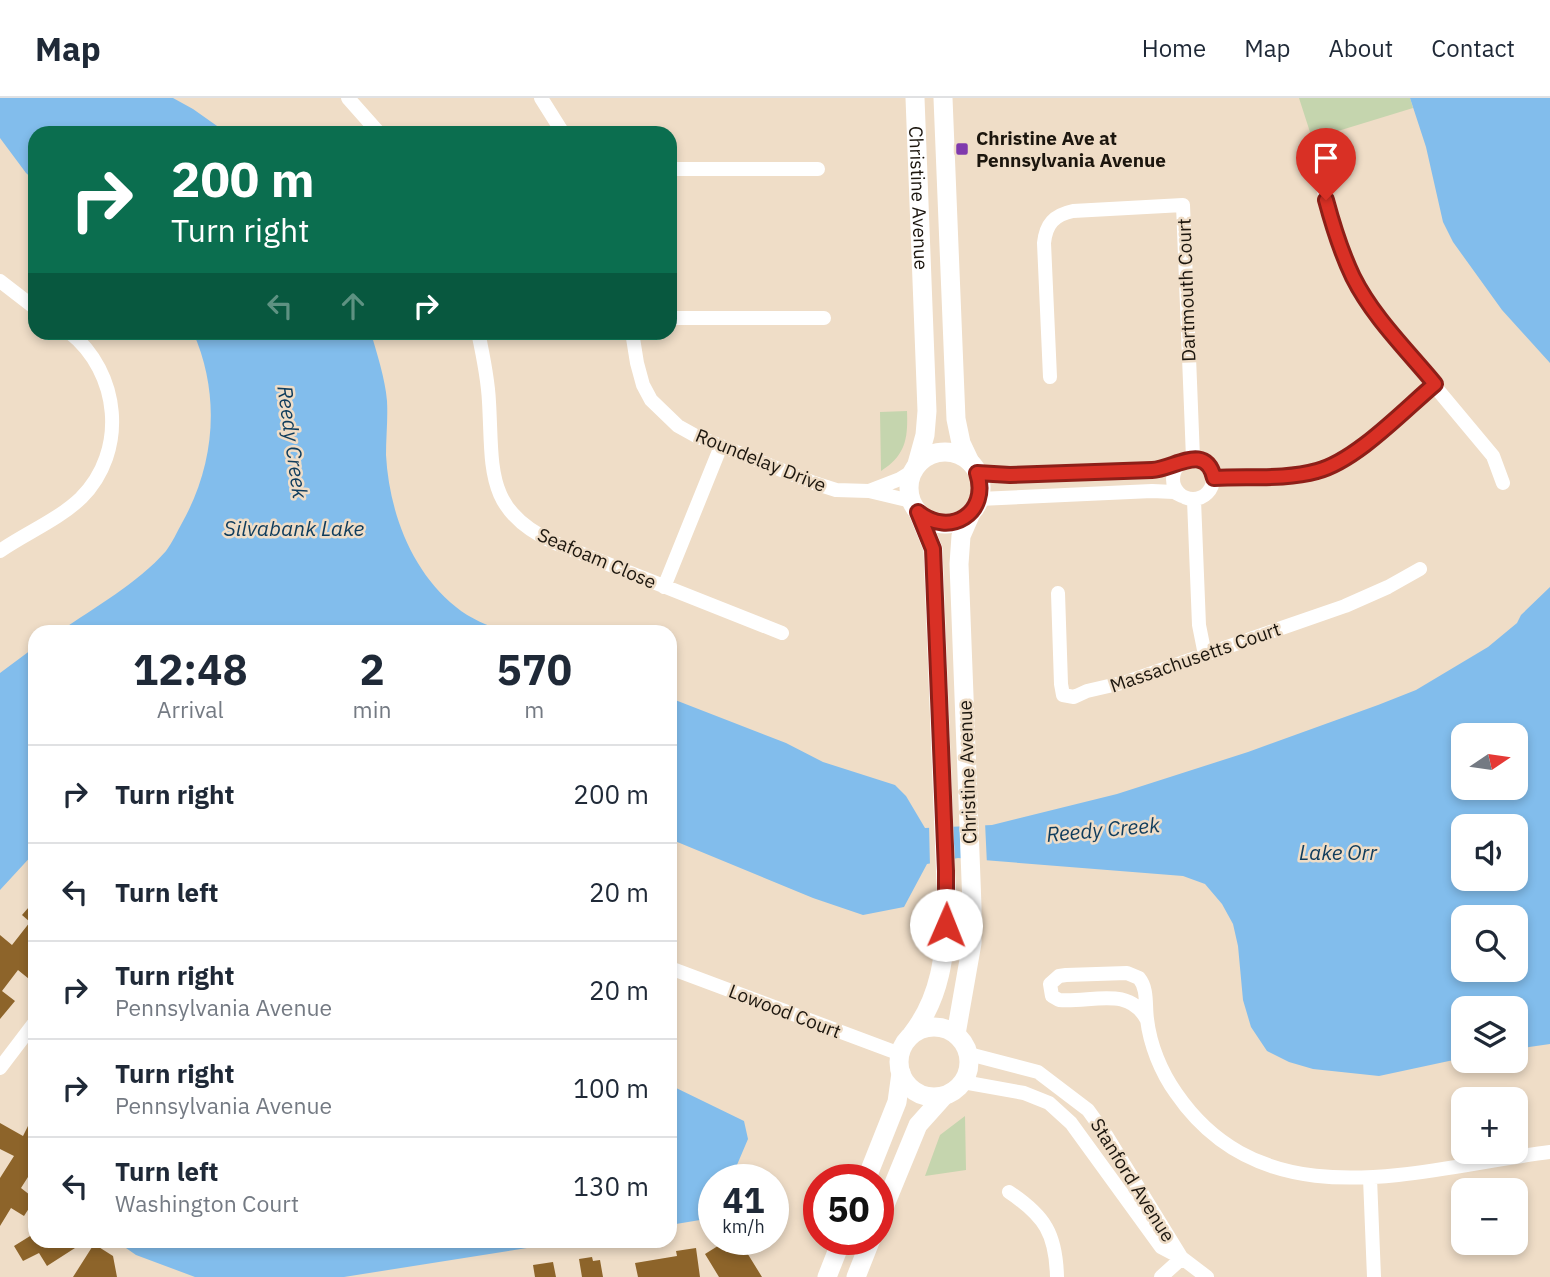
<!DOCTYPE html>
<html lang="en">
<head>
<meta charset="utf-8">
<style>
  :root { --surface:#fff; --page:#f2f2f3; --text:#1f2937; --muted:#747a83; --line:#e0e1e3 }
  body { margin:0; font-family:"IBM Plex Sans",sans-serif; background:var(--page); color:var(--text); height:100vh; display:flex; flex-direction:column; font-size:26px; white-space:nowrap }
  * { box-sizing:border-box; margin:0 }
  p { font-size:23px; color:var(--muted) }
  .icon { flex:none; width:38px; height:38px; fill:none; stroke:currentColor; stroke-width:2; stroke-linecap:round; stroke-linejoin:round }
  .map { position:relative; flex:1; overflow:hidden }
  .details { position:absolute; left:28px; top:527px; width:649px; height:623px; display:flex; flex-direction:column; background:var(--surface); border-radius:21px; box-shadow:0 4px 10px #0003 }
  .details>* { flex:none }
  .hud { position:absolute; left:28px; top:28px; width:649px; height:214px; border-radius:21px; box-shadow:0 4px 10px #0003; background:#0b6e4f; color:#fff; overflow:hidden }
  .needle { width:46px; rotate:77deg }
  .fabs { position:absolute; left:1451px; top:625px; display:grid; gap:14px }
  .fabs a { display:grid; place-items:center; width:77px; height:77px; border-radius:14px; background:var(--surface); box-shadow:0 4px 10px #0003; font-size:35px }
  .speed { position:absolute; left:698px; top:1066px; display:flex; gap:14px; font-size:35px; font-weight:700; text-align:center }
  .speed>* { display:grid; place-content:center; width:91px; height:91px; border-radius:50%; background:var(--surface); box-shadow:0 4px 10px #0003; line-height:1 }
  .speed small { font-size:18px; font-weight:400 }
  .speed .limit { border:10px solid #d22; background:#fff; color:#111 }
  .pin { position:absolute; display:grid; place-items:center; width:60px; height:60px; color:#fff; margin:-72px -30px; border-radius:50% 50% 50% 0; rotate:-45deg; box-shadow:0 0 7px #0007 }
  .pin .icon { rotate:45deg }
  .me { position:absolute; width:77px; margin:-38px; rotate:1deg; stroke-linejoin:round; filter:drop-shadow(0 0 5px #0008) }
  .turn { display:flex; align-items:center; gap:24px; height:147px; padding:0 28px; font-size:32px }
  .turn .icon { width:91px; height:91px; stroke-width:2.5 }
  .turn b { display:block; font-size:49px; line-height:60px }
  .lanes { display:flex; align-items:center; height:66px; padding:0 28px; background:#0003; justify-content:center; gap:35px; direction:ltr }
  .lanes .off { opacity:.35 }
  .eta { display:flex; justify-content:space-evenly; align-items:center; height:119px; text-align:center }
  .eta b { font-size:42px; font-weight:700; line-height:49px }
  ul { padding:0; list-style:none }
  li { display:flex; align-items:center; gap:21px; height:98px; padding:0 28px; border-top:2px solid var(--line) }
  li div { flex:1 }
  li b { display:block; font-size:26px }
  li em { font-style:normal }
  header { display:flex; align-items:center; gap:42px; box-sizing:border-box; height:98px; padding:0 35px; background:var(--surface); border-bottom:2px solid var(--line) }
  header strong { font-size:33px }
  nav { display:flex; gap:38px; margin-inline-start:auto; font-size:24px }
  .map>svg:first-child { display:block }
  .green { fill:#c5d5ae }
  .water { fill:#82bdec; fill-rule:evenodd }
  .pier { fill:#efddc7 }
  .building { fill:#8d642a }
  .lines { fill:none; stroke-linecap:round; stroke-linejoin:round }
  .street { stroke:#fff; stroke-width:14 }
  .secondary { stroke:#fff; stroke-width:19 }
  .route-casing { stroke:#8d1f18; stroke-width:18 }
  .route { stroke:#d93025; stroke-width:12 }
  .poi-dot { fill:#7f39ad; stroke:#efddc7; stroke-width:2.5 }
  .labels { text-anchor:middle; stroke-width:5; stroke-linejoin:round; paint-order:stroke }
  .poi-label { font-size:19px; font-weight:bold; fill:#1c160e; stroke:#efddc7; text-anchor:start }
  .street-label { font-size:19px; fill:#1c160e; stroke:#efddc7 }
  .water-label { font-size:21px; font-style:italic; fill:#0f3c5c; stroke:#efddc7 }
</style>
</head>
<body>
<header>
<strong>Map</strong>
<nav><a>Home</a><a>Map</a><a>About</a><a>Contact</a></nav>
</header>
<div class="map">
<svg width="1550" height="1179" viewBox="0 0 1550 1179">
  <rect width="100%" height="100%" fill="#efddc7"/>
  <!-- green -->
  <path class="green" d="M 1299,0 L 1410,0 L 1413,10 L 1338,33 L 1330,46 L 1334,61 L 1318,59 Z
    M 907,313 C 908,340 906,357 881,373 L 880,314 Z
    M 965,1018 L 966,1072 L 925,1078 L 940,1037 Z"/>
  <!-- water -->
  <path class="water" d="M 0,0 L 173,0 L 193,11 L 227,35 L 35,35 L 35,83 L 26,75 L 0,40 Z
    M 1410,0 L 1550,0 L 1550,265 L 1502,212 L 1453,144 L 1443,124 L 1426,49 Z
    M 193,234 L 371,235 C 377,256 385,280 387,303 C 388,321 386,339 386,357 C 389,413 411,473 456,509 C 470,521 488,527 504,534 L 59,534 C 95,509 137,486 166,453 C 172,445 177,434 182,425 C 215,366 221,297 193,234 Z
    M 1550,489 L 1550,946 L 1516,951 L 1516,910 L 1463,910 L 1463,960 L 1379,978 L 1313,971 L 1289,964 L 1267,953 L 1251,929 L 1243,902 L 1238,848 L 1233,826 L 1222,806 L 1205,786 L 1183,778 L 958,760 L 927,766 L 904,809 L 863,817 L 813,800 L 670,741 L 670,600 L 786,645 L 823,664 L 895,687 L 906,698 L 925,730 L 992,727 L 1117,696 L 1248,654 L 1378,607 L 1416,592 L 1488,549 L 1517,525 L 1521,517 ZM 1463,637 L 1516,637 L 1516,690 L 1463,690 ZM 1463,728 L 1516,728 L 1516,780 L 1463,780 ZM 1463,819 L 1516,819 L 1516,872 L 1463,872 Z
    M 35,549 L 35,754 L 0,792 L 0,575 Z
    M 670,987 L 744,1023 L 748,1041 L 731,1081 L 714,1082 L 714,1114 L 706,1121 L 670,1127 Z
    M 116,1143 L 571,1143 L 344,1179 L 195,1179 L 136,1157 Z"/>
  <!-- pier -->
  <path class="pier" d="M 985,724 L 987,767 L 963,764 L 960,725 Z
    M 953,725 L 955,765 L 930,769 L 929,726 Z"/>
  <!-- building -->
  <path class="building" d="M 35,802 L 35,854 L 30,861 L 35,865 L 35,874 L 29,881 L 18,872 L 2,893 L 15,903 L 0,921 L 0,837 L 12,847 L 30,824 L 22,817 Z
    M 35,1014 L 35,1068 L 21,1090 L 35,1101 L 24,1118 L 11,1110 L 0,1128 L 0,1080 L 14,1058 L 0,1051 L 0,1025 L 23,1038 Z
    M 35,1135 L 35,1143 L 70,1143 L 75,1150 L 47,1168 L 39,1155 L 23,1163 L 14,1148 Z
    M 741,1145 L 762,1179 L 719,1179 L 705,1156 L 721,1146 L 726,1154 Z
    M 94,1146 L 113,1158 L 117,1179 L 73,1179 Z
    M 696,1150 L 700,1179 L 638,1179 L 635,1165 L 677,1158 L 676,1153 Z
    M 592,1159 L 593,1163 L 600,1162 L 603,1179 L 582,1179 L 579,1161 Z
    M 553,1164 L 556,1179 L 535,1179 L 533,1167 Z"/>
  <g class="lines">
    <!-- street -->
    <path class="street" d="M 348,0 L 379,35
      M 541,0 L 563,35
      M 670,71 L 818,71
      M 1322,87 L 1340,149 L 1353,180 L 1392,237 L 1493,358 L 1503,385
      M 0,183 L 35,210
      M 670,220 L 824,220
      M 478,234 C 483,257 488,281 489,304 C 493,371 484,413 555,445 L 782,535
      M 632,234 L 637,265 L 643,287 L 651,302 L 678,328 L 696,338 L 814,385 L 836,392 L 869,393 L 911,403
      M 1050,279 L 1044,145 C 1046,126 1054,117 1073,113 L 1183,107 L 1193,360
      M1173 381a20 20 0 1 1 40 0a20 20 0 1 1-40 0Z
      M 977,375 L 1010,377 L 1152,372 L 1164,371 L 1179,365
      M 1214,380 C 1247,378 1285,382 1317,373 C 1355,363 1404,312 1435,286
      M 869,393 L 900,381 L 913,373
      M 979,401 L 1152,393 L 1174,394 L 1182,398
      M 1194,402 L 1199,527 L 1205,557
      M 0,453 C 26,435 58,422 81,400 C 128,353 120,274 69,234
      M 664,489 L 721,348
      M 1058,495 L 1061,586 L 1063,597 L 1074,599 L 1087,593 L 1126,584 L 1345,508 L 1388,489 L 1420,471
      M 670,870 L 900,956
      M 1147,922 C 1129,887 1091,905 1059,902 L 1052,898 L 1050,886 L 1059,878 L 1066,877 L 1127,875 L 1139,880 C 1148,891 1145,907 1147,921 C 1150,947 1161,974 1176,995 C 1266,1126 1421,1070 1550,1054
      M 969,956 L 1038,974 L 1088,1012 L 1106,1037 L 1181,1159
      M 0,970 L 35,924
      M 963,984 L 1024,995 L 1049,1005 L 1071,1025 L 1161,1149 L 1182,1160 L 1207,1179
      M 1370,1080 L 1374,1179
      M 1009,1094 C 1045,1118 1056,1136 1057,1179
      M 1161,1179 L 1182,1160"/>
    <!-- secondary -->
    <g class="secondary">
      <path id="s1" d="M 915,0 L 927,313 L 925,337 L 917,366"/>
      <path d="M 943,0 L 956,321 L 961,345 L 970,364"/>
      <circle cx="945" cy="390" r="36"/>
      <circle cx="934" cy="964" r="35"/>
      <path d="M 912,936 C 941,899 945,856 947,810 L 933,451 L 918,414"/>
      <path d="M 956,936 L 972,845 L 972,808 L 959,466 L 961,438 L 972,413"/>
      <path d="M 866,1082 L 897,1004 L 901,975"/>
      <path d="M 878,1124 L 918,1027 L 944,998"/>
      <path d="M 827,1179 L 842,1141"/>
      <path d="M 856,1179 L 871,1141"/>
    </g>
  </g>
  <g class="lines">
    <!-- route casing -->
    <g class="route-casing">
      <path id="route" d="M 946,827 L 946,773 L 933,451 L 918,414 C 950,440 990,415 977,375 L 1010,377 L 1152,372 C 1174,371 1206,344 1214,380 C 1247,378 1285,382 1317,373 C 1356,363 1404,312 1435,286 C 1406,251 1373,219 1353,179 C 1341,154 1333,128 1326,102"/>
    </g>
    <!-- route -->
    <use href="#route" class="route"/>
  </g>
  <!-- markers -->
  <rect class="poi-dot" x="955" y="44" width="14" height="14" rx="3.5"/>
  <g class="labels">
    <!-- poi labels -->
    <g class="poi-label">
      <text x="976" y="47">Christine Ave at<tspan x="976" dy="22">Pennsylvania Avenue</tspan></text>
    </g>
    <!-- street labels -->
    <g class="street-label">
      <text dy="7" stroke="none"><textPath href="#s1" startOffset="100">Christine Avenue</textPath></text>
      <text transform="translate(1186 192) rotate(-92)" y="7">Dartmouth Court</text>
      <text transform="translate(761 362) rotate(22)" y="7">Roundelay Drive</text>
      <text transform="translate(597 460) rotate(23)" y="7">Seafoam Close</text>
      <text transform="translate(1195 559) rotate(-19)" y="7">Massachusetts Court</text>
      <text transform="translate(967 674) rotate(-92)" y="7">Christine Avenue</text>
      <text transform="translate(785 913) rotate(21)" y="7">Lowood Court</text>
      <text transform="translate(1133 1082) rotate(58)" y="7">Stanford Avenue</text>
    </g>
    <!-- water labels -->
    <g class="water-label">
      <text transform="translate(292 344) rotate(82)" y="7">Reedy Creek</text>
      <text x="294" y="438">Silvabank Lake</text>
      <text transform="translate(1103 732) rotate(-5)" y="7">Reedy Creek</text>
      <text x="1338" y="762">Lake Orr</text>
    </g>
  </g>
</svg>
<div class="fabs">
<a><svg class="needle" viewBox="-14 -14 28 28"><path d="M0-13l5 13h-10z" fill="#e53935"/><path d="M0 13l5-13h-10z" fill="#747a83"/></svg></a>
<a><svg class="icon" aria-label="sound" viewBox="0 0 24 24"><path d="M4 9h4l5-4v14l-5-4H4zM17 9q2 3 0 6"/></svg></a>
<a><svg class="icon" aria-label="search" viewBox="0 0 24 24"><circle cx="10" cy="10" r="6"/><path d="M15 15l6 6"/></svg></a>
<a><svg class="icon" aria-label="layers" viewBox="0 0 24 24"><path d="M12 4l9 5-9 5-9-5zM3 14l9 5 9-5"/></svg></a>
<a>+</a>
<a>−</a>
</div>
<div class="speed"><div>41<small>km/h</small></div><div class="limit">50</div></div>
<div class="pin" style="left:1326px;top:102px;background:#d93025"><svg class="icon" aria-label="arrive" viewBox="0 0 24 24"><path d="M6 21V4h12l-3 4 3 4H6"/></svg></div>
<svg class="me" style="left:946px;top:827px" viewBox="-20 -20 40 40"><circle r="19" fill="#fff"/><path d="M0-13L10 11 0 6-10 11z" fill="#d93025"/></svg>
<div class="hud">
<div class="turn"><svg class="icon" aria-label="right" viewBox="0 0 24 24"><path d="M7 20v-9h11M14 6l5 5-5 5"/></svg><div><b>200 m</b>Turn right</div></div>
<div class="lanes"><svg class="icon off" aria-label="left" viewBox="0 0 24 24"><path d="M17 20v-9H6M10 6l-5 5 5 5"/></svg><svg class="icon off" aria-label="ahead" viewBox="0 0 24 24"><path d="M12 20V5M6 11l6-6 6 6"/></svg><svg class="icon" aria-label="right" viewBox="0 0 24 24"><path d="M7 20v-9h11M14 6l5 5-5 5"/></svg></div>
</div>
<section class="details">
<div class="eta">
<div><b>12:48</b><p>Arrival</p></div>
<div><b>2</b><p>min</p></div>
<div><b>570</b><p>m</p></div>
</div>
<ul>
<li><svg class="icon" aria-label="right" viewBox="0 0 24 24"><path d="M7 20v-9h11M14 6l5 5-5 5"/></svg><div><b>Turn right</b></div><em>200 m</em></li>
<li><svg class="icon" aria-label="left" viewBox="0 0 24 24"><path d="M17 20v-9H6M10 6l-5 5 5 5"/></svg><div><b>Turn left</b></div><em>20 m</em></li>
<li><svg class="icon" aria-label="right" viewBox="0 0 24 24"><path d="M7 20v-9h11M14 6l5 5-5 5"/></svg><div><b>Turn right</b><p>Pennsylvania Avenue</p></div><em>20 m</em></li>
<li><svg class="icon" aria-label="right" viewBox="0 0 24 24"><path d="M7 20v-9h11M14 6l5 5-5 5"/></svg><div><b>Turn right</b><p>Pennsylvania Avenue</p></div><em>100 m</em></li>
<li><svg class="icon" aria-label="left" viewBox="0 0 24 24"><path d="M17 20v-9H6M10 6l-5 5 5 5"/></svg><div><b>Turn left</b><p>Washington Court</p></div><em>130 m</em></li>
</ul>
</section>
</div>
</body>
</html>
